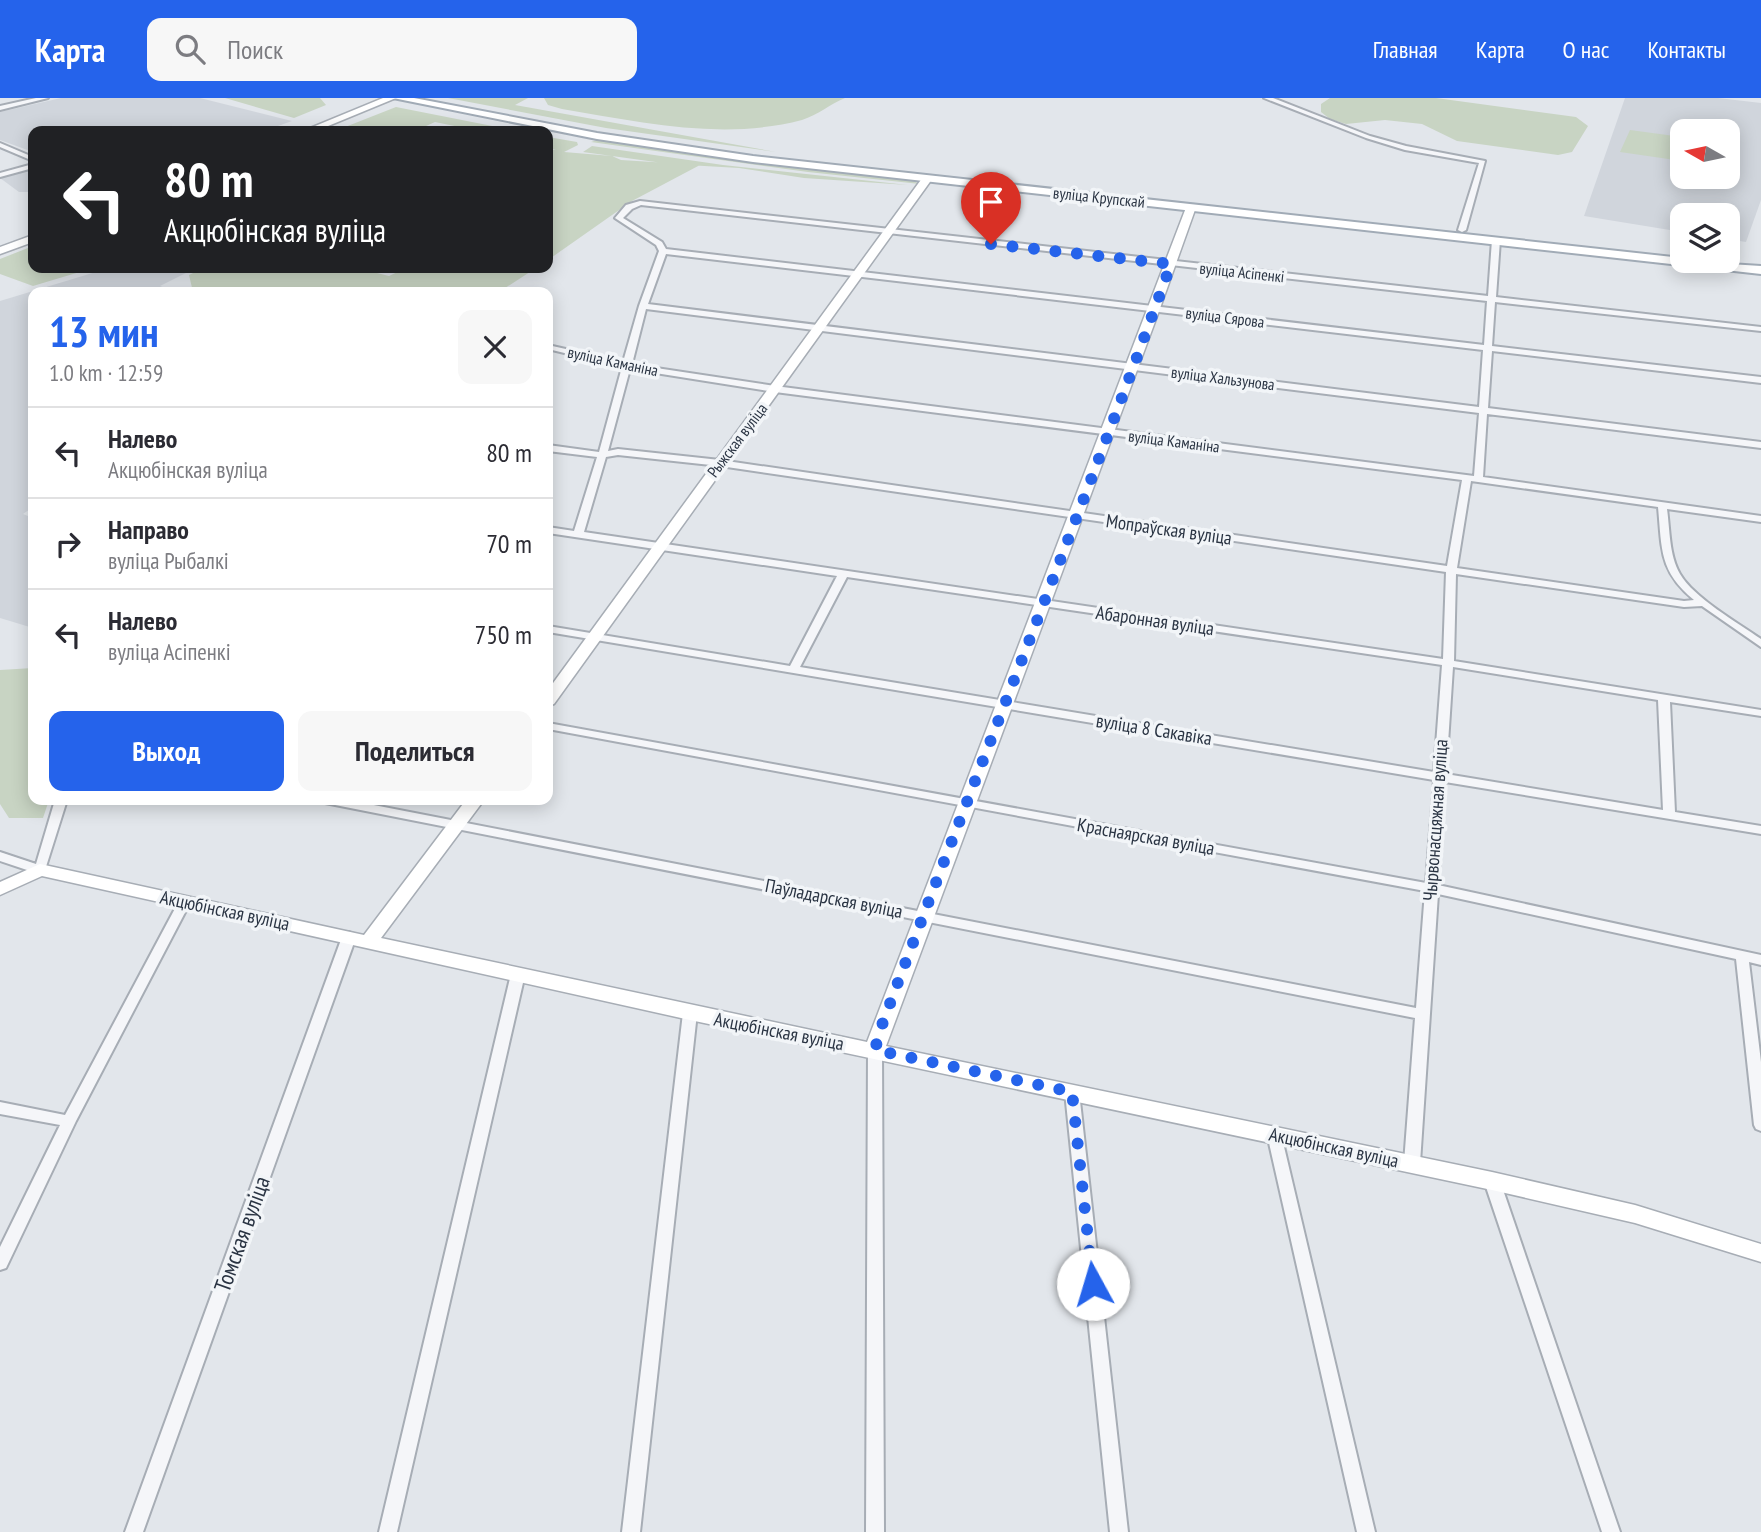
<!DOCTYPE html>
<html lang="ru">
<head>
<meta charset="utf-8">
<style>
  :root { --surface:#fff; --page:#f7f7f7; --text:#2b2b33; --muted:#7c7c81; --line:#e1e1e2; --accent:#2563eb }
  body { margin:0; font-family:"PT Sans Narrow",sans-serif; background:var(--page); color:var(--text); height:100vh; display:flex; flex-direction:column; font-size:26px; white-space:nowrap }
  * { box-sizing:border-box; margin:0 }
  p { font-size:23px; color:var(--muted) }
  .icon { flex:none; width:38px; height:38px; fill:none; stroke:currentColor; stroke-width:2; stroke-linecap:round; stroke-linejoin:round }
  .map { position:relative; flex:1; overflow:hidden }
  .details { position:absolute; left:28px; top:189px; width:525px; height:518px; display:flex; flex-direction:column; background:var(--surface); border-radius:14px; box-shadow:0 4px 18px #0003 }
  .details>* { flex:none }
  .top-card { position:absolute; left:28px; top:28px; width:525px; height:147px; border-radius:14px; box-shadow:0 4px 18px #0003; background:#202124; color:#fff; overflow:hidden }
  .needle { width:46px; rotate:279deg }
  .fabs { position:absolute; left:1670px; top:21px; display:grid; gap:14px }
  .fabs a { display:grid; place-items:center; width:70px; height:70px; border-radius:14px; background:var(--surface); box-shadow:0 4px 18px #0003; font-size:35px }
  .pin { position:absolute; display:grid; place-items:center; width:60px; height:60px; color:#fff; margin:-72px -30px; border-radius:50% 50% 50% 0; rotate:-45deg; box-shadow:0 0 7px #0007 }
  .pin .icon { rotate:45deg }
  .me { position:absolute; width:77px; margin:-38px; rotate:354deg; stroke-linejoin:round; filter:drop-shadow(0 0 5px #0008) }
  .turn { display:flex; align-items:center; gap:24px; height:147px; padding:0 21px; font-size:32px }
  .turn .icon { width:91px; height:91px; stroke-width:2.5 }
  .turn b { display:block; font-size:49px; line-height:60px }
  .round { display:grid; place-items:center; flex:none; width:74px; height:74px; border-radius:14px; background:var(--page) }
  .headline { display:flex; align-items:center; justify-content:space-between; height:119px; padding:0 21px }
  h1 { font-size:42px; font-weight:700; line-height:52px; color:var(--accent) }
  .action { display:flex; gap:14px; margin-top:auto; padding:14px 21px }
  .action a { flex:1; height:80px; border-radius:14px; background:var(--accent); color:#fff; font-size:28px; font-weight:700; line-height:80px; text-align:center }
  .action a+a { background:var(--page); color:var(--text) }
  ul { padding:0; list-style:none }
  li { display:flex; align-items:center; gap:21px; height:91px; padding:0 21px; border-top:2px solid var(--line) }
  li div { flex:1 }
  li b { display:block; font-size:26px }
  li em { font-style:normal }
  header { display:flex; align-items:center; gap:42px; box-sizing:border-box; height:98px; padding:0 35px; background:var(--accent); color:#fff }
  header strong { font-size:33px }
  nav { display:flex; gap:38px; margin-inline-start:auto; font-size:24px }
  .search { width:490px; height:63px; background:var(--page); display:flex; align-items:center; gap:18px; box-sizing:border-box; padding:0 24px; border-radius:14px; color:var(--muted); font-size:26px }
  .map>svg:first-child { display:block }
  .built { fill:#d0d5dc; fill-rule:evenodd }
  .green { fill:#c8d4c3 }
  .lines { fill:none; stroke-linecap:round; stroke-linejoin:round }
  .street-casing { stroke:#a7adb5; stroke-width:4 }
  .secondary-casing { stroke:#a7adb5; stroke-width:3 }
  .primary-casing { stroke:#a1abb6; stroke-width:4 }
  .street { fill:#f5f6f9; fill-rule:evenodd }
  .secondary { fill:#fff; fill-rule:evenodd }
  .primary { fill:#fff; fill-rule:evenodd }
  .route { stroke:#2563eb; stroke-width:12; stroke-dasharray:0 21.6 }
  .labels { text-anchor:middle; stroke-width:7; stroke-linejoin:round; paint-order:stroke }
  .far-street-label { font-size:16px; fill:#2a3443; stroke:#f2f5f8 }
  .street-label { font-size:19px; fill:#2a3443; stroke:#f2f5f8 }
  .near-street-label { font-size:23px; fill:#2a3443; stroke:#f2f5f8 }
</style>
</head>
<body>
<header>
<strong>Карта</strong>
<div class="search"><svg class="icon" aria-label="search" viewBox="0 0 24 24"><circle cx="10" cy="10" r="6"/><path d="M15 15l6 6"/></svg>Поиск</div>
<nav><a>Главная</a><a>Карта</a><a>О нас</a><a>Контакты</a></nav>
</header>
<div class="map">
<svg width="1761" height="1434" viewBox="0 0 1761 1434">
  <rect width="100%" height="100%" fill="#e2e6eb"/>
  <!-- built -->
  <path class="built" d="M 61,0 L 200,0 L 292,23 L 264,33 L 33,33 L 33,54 L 0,42 L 0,14 Z
    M 1625,0 L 1718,0 L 1761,5 L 1761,102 L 1746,144 L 1727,141 L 1727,117 L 1682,117 L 1682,134 L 1584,118 ZM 1682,33 L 1727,33 L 1727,79 L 1682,79 Z
    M 33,70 L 33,94 L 19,94 L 0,80 Z
    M 109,170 L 196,170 L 160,188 L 174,194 L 33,194 L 33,409 L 23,416 L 33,420 L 33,530 L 0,520 L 0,203 Z"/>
  <!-- green -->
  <path class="green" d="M 225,0 L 320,0 L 326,7 L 294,20 Z
    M 448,0 L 528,0 L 515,7 L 776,54 L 606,30 Z
    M 544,0 L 845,0 C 830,6 818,17 802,22 C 722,43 641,24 562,11 L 548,7 Z
    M 1330,0 L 1436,0 L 1576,19 L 1588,28 L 1572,54 L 1558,57 L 1457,43 L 1422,26 L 1385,22 L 1346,26 L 1330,21 L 1321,14 L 1321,6 Z
    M 396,9 L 512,32 L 518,33 L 465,33 L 469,31 L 435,24 L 415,33 L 335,33 Z
    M 1630,32 L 1682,39 L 1682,63 L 1620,54 Z
    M 548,39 L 577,44 L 578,47 L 564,54 L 612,58 L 621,62 L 700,67 L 632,103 L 548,162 L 548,52 L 556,52 L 548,50 Z
    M 597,42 L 911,82 L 920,86 L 808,74 L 591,44 Z
    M 592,48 L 723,67 L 908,87 L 804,80 L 739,70 L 670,66 L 583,54 Z
    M 33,148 L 33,170 L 93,170 L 33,188 L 0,176 L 0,161 Z
    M 203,170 L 357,170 L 389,178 L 406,170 L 536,170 L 499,194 L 193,194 L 189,177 Z
    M 33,570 L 33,702 L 49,702 L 43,720 L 9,720 L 0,706 L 0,572 Z"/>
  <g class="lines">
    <!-- street casing -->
    <g class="street-casing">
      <path id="street" d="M 36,0 L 48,0 L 0,12 L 0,8 Z
        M 1264,0 L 1273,0 L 1370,38 L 1406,48 L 1485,63 L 1466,132 L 1462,134 L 1458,132 L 1479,65 L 1405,52 L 1366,40 Z
        M 0,45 L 33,59 L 33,63 L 0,49 Z
        M 33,66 L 33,70 L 0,79 L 0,75 Z
        M 640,103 L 1488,198 L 1492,142 L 1496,140 L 1500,142 L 1496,199 L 1761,229 L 1761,233 L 1495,204 L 1492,248 L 1761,279 L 1761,285 L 1492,253 L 1488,310 L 1761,344 L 1761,350 L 1487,316 L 1483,379 L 1761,418 L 1761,424 L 1667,411 C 1670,432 1669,457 1680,476 C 1693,499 1738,525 1761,541 L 1761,549 L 1702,508 L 1684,509 L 1456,476 L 1454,563 L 1761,612 L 1761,618 L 1670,604 L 1675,714 L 1761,728 L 1761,736 L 1445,684 L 1438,787 L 1761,857 L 1761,867 L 1749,864 L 1761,964 L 1761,1033 L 1756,1031 L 1754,1027 L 1736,861 L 1438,796 L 1420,1065 L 1417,1069 L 1412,1071 L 1407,1069 L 1404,1065 L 1415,920 L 325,705 L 323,702 L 348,702 L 1416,910 L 1425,793 L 548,631 L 548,625 L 1426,785 L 1434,682 L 548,534 L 548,528 L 790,568 L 837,478 L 548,435 L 548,429 L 574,433 L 597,359 L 548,353 L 548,347 L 599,354 L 622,269 L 548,251 L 548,247 L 623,264 L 639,208 L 659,153 L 656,147 L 615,120 L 626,107 ZM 641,107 L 1487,203 L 1484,247 L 666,151 L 662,144 L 623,120 L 632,111 ZM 666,156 L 1483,252 L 1479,309 L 648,206 ZM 646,211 L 1479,315 L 1474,378 L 775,288 L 643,268 L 632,266 ZM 630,271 L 775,294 L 1462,382 L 1447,468 L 720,362 L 618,351 L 608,353 ZM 618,357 L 720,368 L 1446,474 L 1443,561 L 584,434 L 606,359 ZM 1471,383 L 1658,409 C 1662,452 1659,473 1694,502 L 1684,503 L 1457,470 ZM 847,479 L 1442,567 L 1434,674 L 800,569 ZM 1453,569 L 1658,602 L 1663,712 L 1446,676 Z
        M 55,702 L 67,702 L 44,775 L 36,775 L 0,763 L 0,754 L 36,766 Z
        M 185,799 L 191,803 L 76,1023 L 6,1170 L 0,1172 L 0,1149 L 60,1027 L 0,1016 L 0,1004 L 65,1017 L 179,803 Z
        M 349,834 L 354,836 L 356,839 L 143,1434 L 125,1434 L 342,839 L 344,836 Z
        M 518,871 L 523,873 L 525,876 L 397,1434 L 379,1434 L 511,876 L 513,873 Z
        M 690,910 L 695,911 L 697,915 L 640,1434 L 622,1434 L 683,915 L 685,911 Z
        M 875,947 L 880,948 L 882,952 L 884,1434 L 866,1434 L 868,952 L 870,948 Z
        M 1072,988 L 1077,990 L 1079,994 L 1128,1434 L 1110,1434 L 1065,994 L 1067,990 Z
        M 1274,1030 L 1279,1032 L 1281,1036 L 1375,1434 L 1357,1434 L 1267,1036 L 1269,1032 Z
        M 1492,1077 L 1497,1079 L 1500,1083 L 1620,1434 L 1602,1434 L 1484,1083 L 1487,1079 Z"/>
    </g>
    <!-- secondary casing -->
    <g class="secondary-casing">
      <path id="secondary" d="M 383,0 L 396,0 L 316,33 L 303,33 Z
        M 923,79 L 932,81 L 554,606 L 548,608 L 548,592 Z
        M 1187,107 L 1196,109 L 1159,213 L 886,948 L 1492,1074 L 1635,1107 L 1761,1146 L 1761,1164 L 1635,1125 L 1492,1092 L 690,922 L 42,778 L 0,797 L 0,784 L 40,766 L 364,837 L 466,702 L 484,702 L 381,840 L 867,944 Z
        M 33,137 L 33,144 L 0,156 L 0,149 Z"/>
    </g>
    <!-- primary casing -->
    <g class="primary-casing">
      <path id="primary" d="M 393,0 L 414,0 L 597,35 L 753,58 L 1682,160 L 1682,163 L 1761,168 L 1761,176 L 753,64 L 597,41 Z"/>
    </g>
    <!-- street -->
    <use href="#street" class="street"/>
    <!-- secondary -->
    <use href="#secondary" class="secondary"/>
    <!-- primary -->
    <use href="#primary" class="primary"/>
  </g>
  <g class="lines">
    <!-- route -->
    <path class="route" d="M 991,146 L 1171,166 C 1078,424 975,678 879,935 L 875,952 L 1072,994 L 1093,1186"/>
  </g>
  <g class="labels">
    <!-- far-street labels -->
    <g class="far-street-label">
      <text transform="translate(1099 99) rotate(6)" y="6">вуліца Крупскай</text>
      <text transform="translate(1242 174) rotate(6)" y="6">вуліца Асіпенкі</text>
      <text transform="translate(1225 219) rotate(7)" y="6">вуліца Сярова</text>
      <text transform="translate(613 263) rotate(12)" y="6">вуліца Каманіна</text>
      <text transform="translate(1223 280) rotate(7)" y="6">вуліца Хальзунова</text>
      <text transform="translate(737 342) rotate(-53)" y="6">Рыжская вуліца</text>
      <text transform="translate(1174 343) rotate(7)" y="6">вуліца Каманіна</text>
    </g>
    <!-- street labels -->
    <g class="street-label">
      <text transform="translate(1169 431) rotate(8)" y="7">Мопраўская вуліца</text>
      <text transform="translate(1155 522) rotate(8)" y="7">Абаронная вуліца</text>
      <text transform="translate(1154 631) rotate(9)" y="7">вуліца 8 Сакавіка</text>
      <text transform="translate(1435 722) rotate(-86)" y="7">Чырвонасцяжная вуліца</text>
      <text transform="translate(1146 738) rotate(10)" y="7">Краснаярская вуліца</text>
      <text transform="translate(834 800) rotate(11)" y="7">Паўладарская вуліца</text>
      <text transform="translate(225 812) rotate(12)" y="7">Акцюбінская вуліца</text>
      <text transform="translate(779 933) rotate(11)" y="7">Акцюбінская вуліца</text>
      <text transform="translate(1334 1049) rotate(12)" y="7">Акцюбінская вуліца</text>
    </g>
    <!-- near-street labels -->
    <g class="near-street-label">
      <text transform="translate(242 1136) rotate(-70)" y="8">Томская вуліца</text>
    </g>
  </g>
</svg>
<div class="fabs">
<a><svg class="needle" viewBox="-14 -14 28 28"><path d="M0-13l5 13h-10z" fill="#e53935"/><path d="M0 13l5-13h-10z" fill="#7c7c81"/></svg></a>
<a><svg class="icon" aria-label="layers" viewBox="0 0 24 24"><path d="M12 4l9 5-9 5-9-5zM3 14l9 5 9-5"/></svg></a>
</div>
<div class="pin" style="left:991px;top:146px;background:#d93025"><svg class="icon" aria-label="arrive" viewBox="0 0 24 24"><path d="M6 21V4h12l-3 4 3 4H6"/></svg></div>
<svg class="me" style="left:1093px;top:1186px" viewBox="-20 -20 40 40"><circle r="19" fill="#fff"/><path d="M0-13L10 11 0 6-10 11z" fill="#2563eb"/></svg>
<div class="top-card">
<div class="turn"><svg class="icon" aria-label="left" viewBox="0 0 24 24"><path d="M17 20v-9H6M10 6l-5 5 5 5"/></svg><div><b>80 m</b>Акцюбінская вуліца</div></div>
</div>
<section class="details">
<div class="headline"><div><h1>13 мин</h1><p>1.0 km · 12:59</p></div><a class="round"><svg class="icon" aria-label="close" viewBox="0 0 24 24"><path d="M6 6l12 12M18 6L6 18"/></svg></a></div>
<ul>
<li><svg class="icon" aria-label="left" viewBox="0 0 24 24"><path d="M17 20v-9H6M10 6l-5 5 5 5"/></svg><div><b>Налево</b><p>Акцюбінская вуліца</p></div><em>80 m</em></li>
<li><svg class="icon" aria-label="right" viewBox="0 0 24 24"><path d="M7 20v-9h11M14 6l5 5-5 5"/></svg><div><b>Направо</b><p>вуліца Рыбалкі</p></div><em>70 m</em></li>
<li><svg class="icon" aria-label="left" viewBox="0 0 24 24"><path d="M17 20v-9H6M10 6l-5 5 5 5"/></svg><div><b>Налево</b><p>вуліца Асіпенкі</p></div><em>750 m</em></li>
</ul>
<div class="action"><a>Выход</a><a>Поделиться</a></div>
</section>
</div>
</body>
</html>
